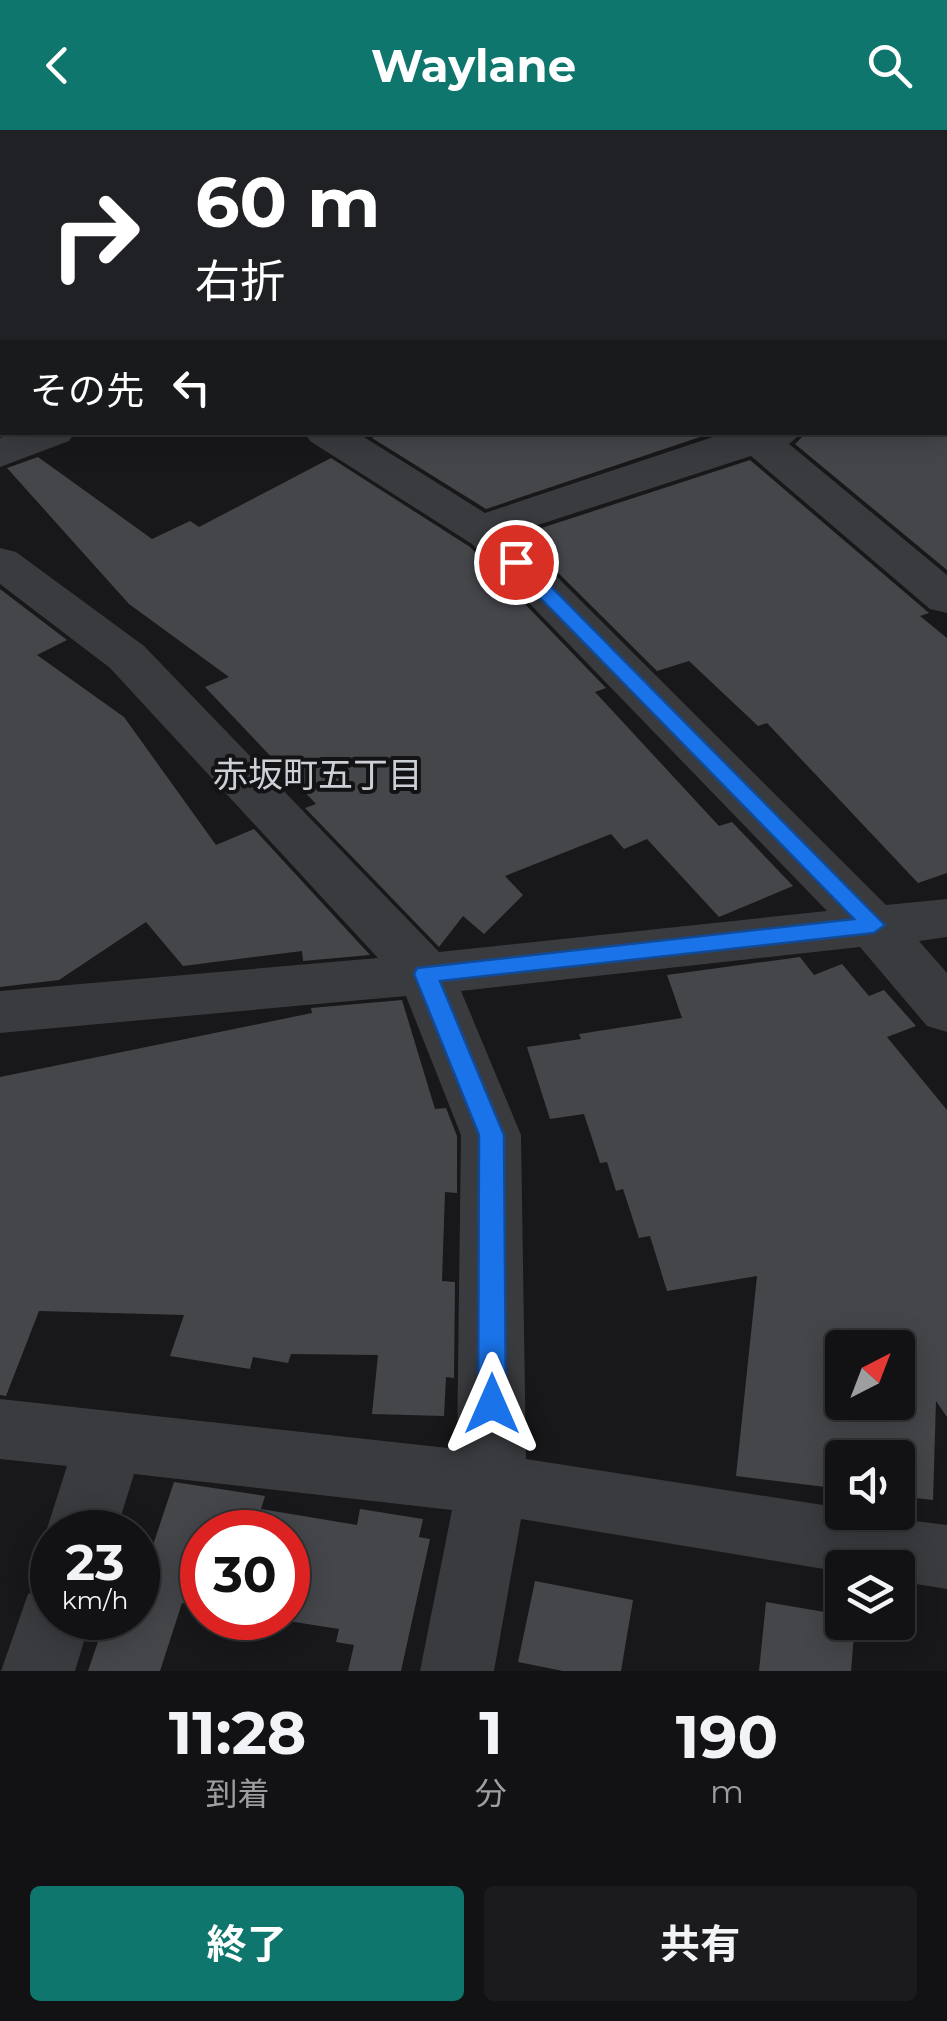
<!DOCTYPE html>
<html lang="ja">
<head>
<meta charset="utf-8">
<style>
  :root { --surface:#121214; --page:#1b1b1d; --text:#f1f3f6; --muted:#9c9ea0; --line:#313234; --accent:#0f766e }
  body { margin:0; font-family:Montserrat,"Noto Sans JP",sans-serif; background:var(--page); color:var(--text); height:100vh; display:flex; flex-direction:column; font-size:38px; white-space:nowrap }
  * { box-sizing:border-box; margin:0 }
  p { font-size:32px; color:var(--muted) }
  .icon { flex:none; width:55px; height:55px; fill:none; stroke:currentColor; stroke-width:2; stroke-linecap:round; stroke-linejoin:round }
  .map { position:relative; height:1541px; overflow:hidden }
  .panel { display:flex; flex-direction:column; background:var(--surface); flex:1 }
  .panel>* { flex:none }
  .banner { position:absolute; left:0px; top:0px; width:948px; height:305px; box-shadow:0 5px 25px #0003,0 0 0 2px var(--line); background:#202124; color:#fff; overflow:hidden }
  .needle { width:65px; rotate:42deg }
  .buttons { position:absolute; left:825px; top:1200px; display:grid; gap:20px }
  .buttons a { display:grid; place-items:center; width:90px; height:90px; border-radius:10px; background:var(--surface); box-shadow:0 5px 25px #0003,0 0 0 2px var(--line); font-size:50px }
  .speed { position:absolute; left:30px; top:1380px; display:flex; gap:20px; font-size:50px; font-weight:700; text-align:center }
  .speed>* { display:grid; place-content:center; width:130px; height:130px; border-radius:50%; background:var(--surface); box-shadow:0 5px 25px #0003,0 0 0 2px var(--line); line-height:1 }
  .speed small { font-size:25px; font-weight:400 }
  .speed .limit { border:15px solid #d22; background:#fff; color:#111 }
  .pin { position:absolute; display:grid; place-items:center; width:85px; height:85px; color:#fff; margin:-42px; border:5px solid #fff; border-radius:50%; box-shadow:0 2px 10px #0007 }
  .me { position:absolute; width:110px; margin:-55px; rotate:0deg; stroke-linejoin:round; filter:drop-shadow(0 0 8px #0008) }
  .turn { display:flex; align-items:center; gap:35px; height:210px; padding:0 30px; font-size:45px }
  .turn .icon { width:130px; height:130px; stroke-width:2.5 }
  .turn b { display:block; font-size:70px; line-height:85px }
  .then { display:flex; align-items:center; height:95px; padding:0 30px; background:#0003; gap:20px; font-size:38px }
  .eta { display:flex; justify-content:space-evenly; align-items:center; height:170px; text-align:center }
  .eta b { font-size:60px; font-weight:700; line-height:70px }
  .primary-button { display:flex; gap:20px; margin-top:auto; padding:20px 30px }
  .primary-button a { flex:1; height:115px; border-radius:10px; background:var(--accent); color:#fff; font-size:40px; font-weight:700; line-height:115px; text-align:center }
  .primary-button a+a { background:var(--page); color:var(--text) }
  header { display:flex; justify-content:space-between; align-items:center; height:130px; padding:0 30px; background:var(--accent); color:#fff; font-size:45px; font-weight:700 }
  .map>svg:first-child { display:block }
  .building { fill:#45464a; fill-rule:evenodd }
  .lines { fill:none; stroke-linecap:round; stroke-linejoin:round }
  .minor { fill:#393b3f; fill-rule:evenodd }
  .route { fill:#1a73e8; stroke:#114b97; stroke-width:2.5 }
  .labels { text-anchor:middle; stroke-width:8; stroke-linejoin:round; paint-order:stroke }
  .neighbourhood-label { font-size:35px; fill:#cccfd5; stroke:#131315 }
</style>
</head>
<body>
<header><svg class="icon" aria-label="back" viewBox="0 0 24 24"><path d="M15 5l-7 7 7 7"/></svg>Waylane<svg class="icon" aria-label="search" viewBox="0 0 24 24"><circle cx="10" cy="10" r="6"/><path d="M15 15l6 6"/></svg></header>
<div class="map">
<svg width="947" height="1541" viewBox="0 0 947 1541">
  <rect width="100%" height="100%" fill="#18181a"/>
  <!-- building -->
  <path class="building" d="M 382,302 L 715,302 L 486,379 L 372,308 Z
    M 807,302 L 947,302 L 947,440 L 795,314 Z
    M 38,327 L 152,409 L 190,391 L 199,397 L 331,328 L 470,417 L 606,558 L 595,562 L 719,696 L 732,692 L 793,756 L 719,787 L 647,709 L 624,719 L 611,704 L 505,746 L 523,765 L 484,804 L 463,786 L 439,817 L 305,678 L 316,674 L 205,557 L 229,547 L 129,474 L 7,338 Z
    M 750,330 L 929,483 L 920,486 L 947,508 L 947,743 L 918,753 L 767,593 L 758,596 L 689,531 L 657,541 L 520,405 Z
    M 0,459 L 67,510 L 37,525 L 124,587 L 216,715 L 254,699 L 370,825 L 303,831 L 302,821 L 183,836 L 146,792 L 59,850 L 0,857 Z
    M 800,827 L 814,845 L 842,834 L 869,866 L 884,860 L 916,896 L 887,907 L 947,980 L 947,1287 L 936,1271 L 933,1370 L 898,1366 L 898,1328 L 842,1328 L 842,1359 L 736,1346 L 757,1146 L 667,1161 L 650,1106 L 639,1108 L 623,1059 L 616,1061 L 607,1032 L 600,1033 L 584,984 L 550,989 L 527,917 L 581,909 L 579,904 L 682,888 L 667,845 ZM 842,1218 L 898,1218 L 898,1272 L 842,1272 Z
    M 402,870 L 435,979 L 446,978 L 457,1006 L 457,1063 L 445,1062 L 442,1151 L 455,1152 L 454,1248 L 446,1247 L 444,1286 L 372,1284 L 378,1225 L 291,1224 L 288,1233 L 253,1227 L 250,1239 L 170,1226 L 184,1185 L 39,1181 L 6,1266 L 0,1265 L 0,947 L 312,883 L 311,878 Z
    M 174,1352 L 265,1366 L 261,1379 L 357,1395 L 360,1379 L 423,1389 L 419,1407 L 430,1409 L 401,1541 L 348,1541 L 354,1515 L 336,1512 L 339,1499 L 269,1488 L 288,1488 L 288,1402 L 202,1402 L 202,1476 L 182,1473 L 160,1541 L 88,1541 L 106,1488 L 138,1488 L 138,1460 Z
    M 535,1451 L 633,1470 L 621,1541 L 563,1541 L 518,1532 Z
    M 766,1472 L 842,1485 L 842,1492 L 855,1492 L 851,1541 L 759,1541 Z"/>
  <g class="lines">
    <!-- minor -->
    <path class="minor" d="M 595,0 L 635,0 L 637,2 L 597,2 Z
      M 2,18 L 2,40 L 0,41 L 0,19 Z
      M 0,116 L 2,117 L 2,141 L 0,140 Z
      M 945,183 L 947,183 L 947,209 L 945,209 Z
      M 947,238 L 947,264 L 945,265 L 945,239 Z
      M 15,302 L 75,302 L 69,311 L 0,337 L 0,308 Z
      M 304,302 L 356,302 L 485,383 L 728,302 L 803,302 L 789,314 L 947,445 L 947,483 L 930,479 L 751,326 L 513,403 L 886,775 L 947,769 L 947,807 L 919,811 L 947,843 L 947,902 L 927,896 L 860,817 L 461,861 L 521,1005 L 526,1329 L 842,1378 L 842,1382 L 947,1395 L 947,1459 L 898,1451 L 898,1438 L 842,1438 L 842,1442 L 521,1389 L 494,1541 L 420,1541 L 452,1380 L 134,1344 L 116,1402 L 52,1402 L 52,1417 L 46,1402 L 67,1336 L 0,1329 L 0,1269 L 457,1319 L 461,1005 L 406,866 L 0,903 L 0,861 L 378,828 L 110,538 L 0,454 L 0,418 L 16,422 L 144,516 L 439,822 L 827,781 L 472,414 L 310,311 Z
      M 52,1455 L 52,1488 L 91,1488 L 75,1541 L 1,1541 L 28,1464 Z"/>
  </g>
  <!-- route -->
  <path class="route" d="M 509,428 L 523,428 L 885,795 L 874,803 L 440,851 L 504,1005 L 506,1274 L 502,1283 L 492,1286 L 482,1283 L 478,1274 L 479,1005 L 414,844 L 417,838 L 854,789 L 509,436 Z"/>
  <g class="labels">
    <!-- neighbourhood labels -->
    <g class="neighbourhood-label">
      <text x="318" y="657">赤坂町五丁目</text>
    </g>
  </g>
</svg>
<div class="buttons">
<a><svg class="needle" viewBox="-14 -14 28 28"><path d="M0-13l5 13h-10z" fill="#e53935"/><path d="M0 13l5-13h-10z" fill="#9c9ea0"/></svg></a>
<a><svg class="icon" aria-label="sound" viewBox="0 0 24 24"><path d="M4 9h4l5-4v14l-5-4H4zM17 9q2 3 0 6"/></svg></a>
<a><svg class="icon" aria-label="layers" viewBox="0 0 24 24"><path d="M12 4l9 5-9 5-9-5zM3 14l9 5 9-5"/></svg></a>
</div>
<div class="speed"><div>23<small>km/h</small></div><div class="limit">30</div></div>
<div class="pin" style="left:516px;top:432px;background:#d93025"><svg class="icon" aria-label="arrive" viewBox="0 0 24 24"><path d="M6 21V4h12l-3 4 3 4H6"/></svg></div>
<svg class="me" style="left:492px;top:1274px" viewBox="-20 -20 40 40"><path d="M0-17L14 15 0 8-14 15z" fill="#1a73e8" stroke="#fff" stroke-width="4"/></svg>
<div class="banner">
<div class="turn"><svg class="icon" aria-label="right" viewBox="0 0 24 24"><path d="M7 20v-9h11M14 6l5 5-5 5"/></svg><div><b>60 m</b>右折</div></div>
<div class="then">その先<svg class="icon" aria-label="left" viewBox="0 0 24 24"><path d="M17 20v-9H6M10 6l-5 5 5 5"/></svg></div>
</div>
</div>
<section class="panel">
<div class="eta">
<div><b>11:28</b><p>到着</p></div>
<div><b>1</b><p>分</p></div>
<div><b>190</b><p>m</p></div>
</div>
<div class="primary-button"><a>終了</a><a>共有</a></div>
</section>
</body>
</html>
